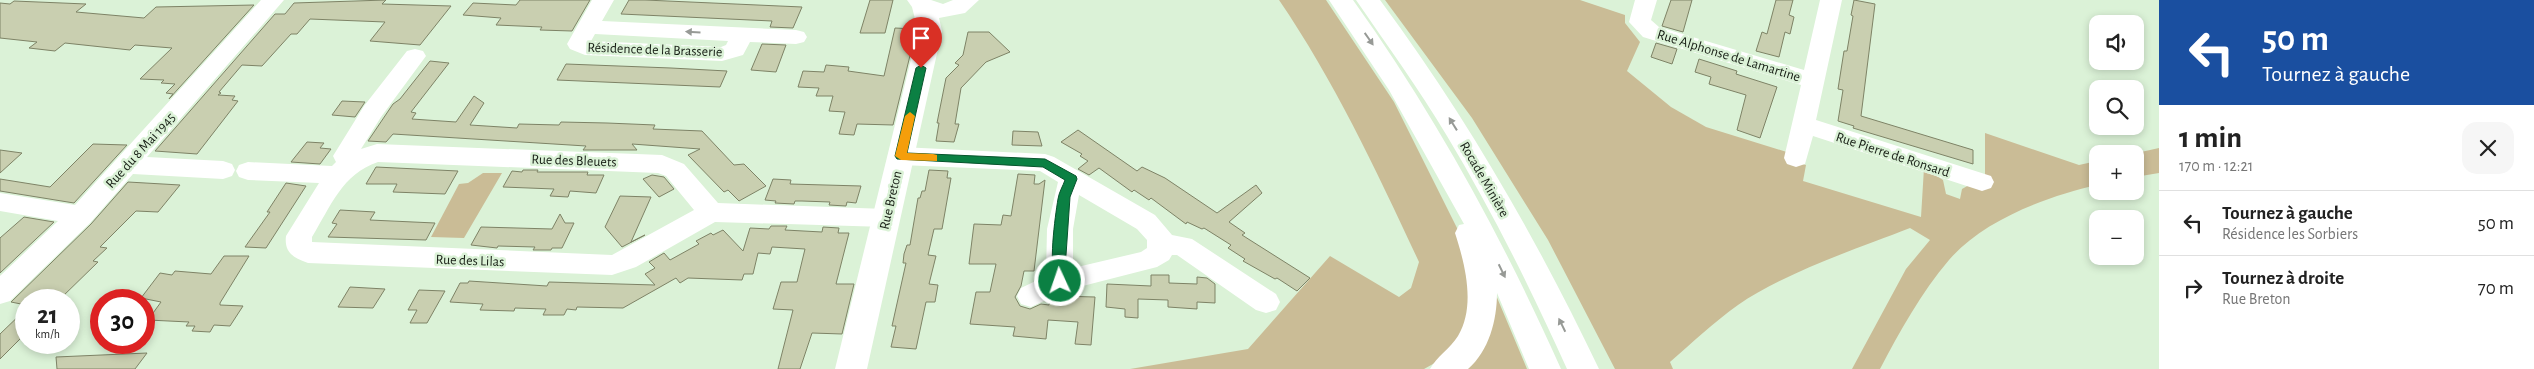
<!DOCTYPE html>
<html lang="fr">
<head>
<meta charset="utf-8">
<style>
  :root { --surface:#fff; --page:#f6f6f6; --text:#222; --muted:#767676; --line:#e0e0e0 }
  body { margin:0; font-family:"Alegreya Sans",sans-serif; background:var(--page); color:var(--text); height:100vh; display:flex; flex-direction:column; font-size:19px; white-space:nowrap }
  * { box-sizing:border-box; margin:0 }
  p { font-size:16px; color:var(--muted) }
  .icon { flex:none; width:28px; height:28px; fill:none; stroke:currentColor; stroke-width:2; stroke-linecap:round; stroke-linejoin:round }
  .map { position:relative; flex:1; overflow:hidden }
  .side { display:flex; flex-direction:column; background:var(--surface); width:375px }
  .side>* { flex:none }
  .banner { background:#1a4fa0; color:#fff; overflow:hidden }
  .fabs { position:absolute; left:2089px; top:15px; display:grid; gap:10px }
  .fabs a { display:grid; place-items:center; width:55px; height:55px; border-radius:10px; background:var(--surface); box-shadow:0 2px 8px #0003; font-size:25px }
  .speed { position:absolute; left:15px; top:289px; display:flex; gap:10px; font-size:25px; font-weight:700; text-align:center }
  .speed>* { display:grid; place-content:center; width:65px; height:65px; border-radius:50%; background:var(--surface); box-shadow:0 2px 8px #0003; line-height:1 }
  .speed small { font-size:12px; font-weight:400 }
  .speed .limit { border:8px solid #d22; background:#fff; color:#111 }
  .pin { position:absolute; display:grid; place-items:center; width:42px; height:42px; color:#fff; margin:-51px -21px; border-radius:50% 50% 50% 0; rotate:-45deg; box-shadow:0 0 5px #0007 }
  .pin .icon { rotate:45deg }
  .me { position:absolute; width:55px; margin:-28px; rotate:357deg; stroke-linejoin:round; filter:drop-shadow(0 0 4px #0008) }
  .turn { display:flex; align-items:center; gap:18px; height:105px; padding:0 20px; font-size:22px }
  .turn .icon { width:65px; height:65px; stroke-width:2.5 }
  .turn b { display:block; font-size:35px; line-height:42px }
  .round { display:grid; place-items:center; flex:none; width:52px; height:52px; border-radius:15px; background:var(--page) }
  .head { display:flex; align-items:center; justify-content:space-between; height:85px; padding:0 20px }
  h1 { font-size:30px; font-weight:700; line-height:38px }
  ul { padding:0; list-style:none }
  li { display:flex; align-items:center; gap:15px; height:65px; padding:0 20px; border-top:1px solid var(--line) }
  li div { flex:1 }
  li b { display:block; font-size:19px }
  li em { font-style:normal }
  main { display:flex; flex:1; min-height:0 }
  .map>svg:first-child { display:block }
  .green { fill:#cabc96 }
  .building { fill:#c9cfb0; stroke:#7e8366 }
  .lines { fill:none; stroke-linecap:round; stroke-linejoin:round }
  .minor { fill:#fff; fill-rule:evenodd }
  .major { fill:#fff; fill-rule:evenodd }
  .highway { fill:#fff; fill-rule:evenodd }
  .oneway { fill:#979a96 }
  .route { fill:#0b8043; stroke:#07532c }
  .slow { fill:#f59e0b }
  .labels { text-anchor:middle; stroke-width:5; stroke-linejoin:round; paint-order:stroke }
  .street-label { font-size:14px; fill:#171e15; stroke:#dbf2d7 }
</style>
</head>
<body>
<main>
<div class="map">
<svg width="2159" height="369" viewBox="0 0 2159 369">
  <rect width="100%" height="100%" fill="#dbf2d7"/>
  <!-- green -->
  <path class="green" d="M 1279,0 L 1326,0 L 1394,102 L 1465,244 L 1476,305 L 1458,350 L 1424,369 L 1130,369 L 1248,349 L 1330,256 L 1399,297 L 1411,288 L 1419,262 C 1377,172 1335,82 1279,0 Z
    M 1385,0 L 1580,0 L 1625,15 L 1625,23 L 1640,42 L 1627,71 L 1671,107 L 1706,127 L 1790,153 L 1790,160 L 1806,165 L 1803,181 L 1921,217 L 1924,168 L 1943,180 L 1946,194 L 1960,199 L 1962,189 L 1985,176 L 1985,133 L 2079,165 L 2097,161 L 2097,185 C 2048,196 1983,220 1949,260 C 1921,293 1900,331 1880,369 L 1852,369 L 1906,269 L 1930,240 L 1910,228 C 1856,249 1784,273 1738,305 C 1714,322 1692,343 1670,362 L 1673,369 L 1615,369 L 1548,240 L 1472,118 Z
    M 2159,148 L 2159,173 L 2135,177 L 2135,154 L 2132,154 Z
    M 483,173 L 502,173 L 464,238 L 431,237 L 459,184 L 468,183 Z
    M 1493,288 L 1527,369 L 1456,369 Z"/>
  <!-- building -->
  <path class="building" d="M 386,0 L 382,4 L 451,6 L 420,45 L 370,41 L 385,22 L 310,19 L 297,34 L 291,34 L 262,66 L 242,65 L 219,92 L 221,93 L 218,95 L 235,96 L 232,100 L 238,101 L 197,154 L 155,151 L 275,14 L 285,14 L 294,3 Z
    M 520,0 L 590,0 L 572,31 L 540,30 L 542,27 L 496,25 L 501,18 L 463,15 L 473,3 L 516,5 Z
    M 629,0 L 645,0 L 802,7 L 793,28 L 770,27 L 772,21 L 621,14 Z
    M 870,0 L 893,0 L 885,33 L 860,33 Z
    M 1671,0 L 1692,0 L 1683,32 L 1662,26 Z
    M 1776,0 L 1793,0 L 1789,15 L 1794,17 L 1790,34 L 1785,32 L 1779,57 L 1756,51 L 1762,32 L 1767,34 Z
    M 1854,0 L 1875,4 L 1861,116 L 1973,150 L 1973,164 L 1853,128 L 1854,126 L 1838,121 L 1843,90 L 1838,89 L 1844,51 L 1847,51 L 1853,16 L 1851,15 Z
    M 14,1 L 86,4 L 76,12 L 144,18 L 156,7 L 254,5 L 169,99 L 173,94 L 166,93 L 175,84 L 161,83 L 164,80 L 140,79 L 172,48 L 135,45 L 130,50 L 65,43 L 55,51 L 29,48 L 37,42 L 0,38 L 0,3 L 10,4 Z
    M 895,28 L 915,29 L 916,31 L 893,125 L 857,124 L 854,135 L 839,134 L 845,112 L 829,111 L 833,96 L 816,96 L 819,88 L 798,87 L 803,71 L 824,72 L 826,65 L 849,67 L 848,71 L 884,76 Z
    M 968,32 L 989,32 L 1010,52 L 986,62 L 961,88 L 955,124 L 959,124 L 954,142 L 936,141 L 939,123 L 937,123 L 946,78 L 959,65 L 955,63 L 963,55 Z
    M 1656,43 L 1677,49 L 1672,64 L 1651,57 Z
    M 762,44 L 786,45 L 776,72 L 751,70 Z
    M 1699,59 L 1737,71 L 1736,74 L 1777,87 L 1760,138 L 1737,130 L 1746,95 L 1709,84 L 1711,77 L 1695,72 Z
    M 430,61 L 449,63 L 411,112 L 416,113 L 412,119 L 456,122 L 474,96 L 484,103 L 470,125 L 517,128 L 519,124 L 559,125 L 561,122 L 607,123 L 655,125 L 653,129 L 702,131 L 734,165 L 744,164 L 766,186 L 739,201 L 728,190 L 724,192 L 688,155 L 700,149 L 632,144 L 637,150 L 583,150 L 586,146 L 393,134 L 386,142 L 368,141 L 393,104 L 400,99 Z
    M 566,64 L 671,68 L 727,71 L 720,87 L 557,80 Z
    M 342,101 L 365,102 L 355,117 L 332,115 Z
    M 1078,130 L 1137,171 L 1142,167 L 1165,178 L 1217,213 L 1256,185 L 1262,193 L 1229,222 L 1245,233 L 1242,235 L 1310,278 L 1297,291 L 1277,278 L 1275,279 L 1243,261 L 1245,259 L 1228,248 L 1231,245 L 1204,228 L 1202,229 L 1187,222 L 1186,224 L 1151,198 L 1149,200 L 1134,190 L 1132,192 L 1099,168 L 1089,175 L 1078,169 L 1088,161 L 1080,156 L 1082,154 L 1061,142 Z
    M 1013,131 L 1038,132 L 1042,146 L 1012,145 Z
    M 307,142 L 324,143 L 320,148 L 331,149 L 320,164 L 291,162 Z
    M 93,144 L 127,145 L 74,203 L 0,191 L 0,179 L 50,187 Z
    M 0,150 L 22,153 L 0,173 Z
    M 376,167 L 458,171 L 445,194 L 393,192 L 397,184 L 366,184 Z
    M 523,170 L 538,170 L 537,172 L 588,172 L 587,175 L 604,175 L 596,193 L 570,191 L 568,197 L 550,196 L 554,189 L 503,187 L 512,171 L 522,172 Z
    M 929,170 L 948,171 L 947,178 L 951,178 L 942,229 L 934,229 L 928,255 L 936,256 L 929,284 L 938,285 L 935,302 L 926,302 L 916,349 L 891,347 L 896,326 L 892,326 L 906,263 L 903,263 L 904,254 L 907,245 L 910,245 L 918,198 L 920,198 L 922,191 L 925,191 Z
    M 1018,174 L 1035,175 L 1034,184 L 1039,184 L 1045,180 L 1034,271 L 1024,271 L 1021,286 L 1015,297 L 1020,306 L 1030,309 L 1041,304 L 1049,305 L 1050,300 L 1058,296 L 1095,297 L 1091,345 L 1075,344 L 1078,322 L 1048,320 L 1046,339 L 1013,336 L 1015,327 L 970,324 L 976,292 L 990,292 L 996,264 L 969,264 L 974,224 L 1001,225 L 1003,215 L 1011,216 Z
    M 652,175 L 664,177 L 674,189 L 659,197 L 643,179 Z
    M 773,179 L 791,180 L 790,184 L 861,186 L 856,203 L 847,202 L 846,206 L 829,205 L 830,202 L 802,201 L 795,201 L 794,204 L 775,203 L 776,201 L 765,200 Z
    M 128,182 L 180,185 L 158,212 L 136,211 L 100,247 L 107,248 L 93,261 L 98,262 L 60,299 L 26,300 L 26,305 L 11,302 L 91,224 Z
    M 286,183 L 306,186 L 266,248 L 245,247 L 270,212 L 267,212 Z
    M 620,196 L 651,197 L 631,242 L 645,235 L 622,247 L 605,227 Z
    M 340,210 L 375,212 L 370,220 L 435,223 L 426,240 L 328,237 L 337,224 L 332,223 Z
    M 560,214 L 565,223 L 574,223 L 562,248 L 552,248 L 551,250 L 533,250 L 535,247 L 498,246 L 497,248 L 471,245 L 481,227 L 552,229 Z
    M 24,217 L 54,222 L 0,273 L 0,238 Z
    M 771,226 L 787,226 L 785,230 L 822,232 L 823,227 L 839,228 L 838,233 L 849,233 L 836,284 L 854,284 L 842,334 L 812,333 L 800,369 L 778,369 L 793,310 L 773,309 L 781,282 L 797,282 L 805,249 L 772,247 L 770,254 L 758,253 L 753,274 L 744,274 L 742,280 L 688,278 L 680,283 L 676,278 L 623,308 L 577,307 L 576,310 L 567,309 L 564,315 L 543,315 L 546,309 L 515,308 L 514,311 L 480,310 L 483,304 L 450,302 L 460,283 L 468,283 L 469,281 L 547,286 L 549,282 L 655,285 L 645,274 L 655,268 L 649,262 L 664,253 L 670,260 L 699,244 L 696,241 L 711,233 L 713,235 L 723,230 L 743,251 L 750,228 L 769,229 Z
    M 224,256 L 249,256 L 220,303 L 220,305 L 243,306 L 230,326 L 214,325 L 210,332 L 192,331 L 195,326 L 186,326 L 189,322 L 148,320 L 161,302 L 141,298 L 160,273 L 172,275 L 175,271 L 211,274 Z
    M 1151,275 L 1169,275 L 1169,283 L 1197,284 L 1197,277 L 1207,278 L 1215,284 L 1215,303 L 1197,302 L 1197,309 L 1168,307 L 1168,300 L 1138,299 L 1138,318 L 1125,317 L 1125,309 L 1106,307 L 1107,284 L 1151,286 Z
    M 350,287 L 385,289 L 373,308 L 338,307 Z
    M 419,290 L 445,291 L 427,323 L 410,323 L 417,310 L 408,310 Z
    M 26,309 L 26,333 L 0,359 L 0,334 Z
    M 147,353 L 135,369 L 57,369 L 56,357 Z"/>
  <g class="lines">
    <!-- minor -->
    <path class="minor" d="M 261,0 L 284,0 L 147,157 L 223,161 L 232,164 L 235,170 L 232,176 L 223,179 L 133,174 L 90,223 L 10,301 L 0,304 L 0,276 L 58,221 L 0,211 L 0,193 L 75,205 Z
      M 592,0 L 614,0 L 602,21 L 796,30 L 804,32 L 807,37 L 804,42 L 796,44 L 750,42 L 743,55 L 722,61 L 585,55 L 570,49 L 567,44 ZM 595,34 L 728,41 L 726,45 L 721,47 L 591,41 Z
      M 1635,0 L 1657,0 L 1651,20 L 1659,27 L 1804,70 L 1820,0 L 1842,0 L 1816,120 L 1991,176 L 1994,182 L 1991,188 L 1982,191 L 1813,136 L 1805,164 L 1796,167 L 1787,164 L 1784,158 L 1801,85 L 1643,37 L 1629,22 Z
      M 415,49 L 423,51 L 426,56 L 381,117 L 361,149 L 377,144 L 662,155 L 684,164 L 718,203 L 886,209 L 895,211 L 899,218 L 895,225 L 886,227 L 715,222 L 636,267 L 612,275 L 308,263 C 293,258 284,252 286,236 L 319,183 L 248,180 L 239,177 L 236,171 L 239,165 L 248,162 L 332,166 L 336,162 L 333,156 L 364,106 L 407,51 ZM 378,162 L 658,173 L 666,176 L 694,210 L 612,255 L 312,242 L 312,237 C 331,206 342,174 378,162 Z
      M 901,147 L 1045,154 L 1054,157 L 1155,215 L 1172,235 L 1192,239 L 1276,294 L 1280,302 L 1276,310 L 1266,313 L 1256,310 L 1177,255 L 1172,255 L 1169,260 L 1157,267 L 1067,290 L 1031,307 L 1021,304 L 1017,296 L 1021,288 L 1046,276 L 1047,229 L 1058,182 L 1040,171 L 901,165 L 892,162 L 889,156 L 892,150 ZM 1079,195 L 1137,229 L 1147,240 L 1147,248 L 1141,252 L 1073,268 L 1073,229 Z"/>
    <!-- major -->
    <path class="major" d="M 907,0 L 931,0 L 943,4 L 953,0 L 979,0 L 965,13 L 939,18 L 942,31 L 867,369 L 835,369 L 918,31 L 912,7 Z"/>
    <!-- highway -->
    <path class="highway" d="M 1329,0 L 1353,0 C 1436,116 1503,239 1561,369 L 1529,369 L 1497,293 C 1497,320 1489,351 1468,369 L 1430,369 C 1437,356 1450,349 1458,336 C 1476,306 1465,264 1455,233 L 1459,225 L 1464,224 L 1389,90 Z
      M 1356,0 L 1380,0 C 1466,116 1537,239 1599,369 L 1567,369 C 1531,289 1492,211 1447,136 C 1419,89 1387,45 1356,0 Z"/>
  </g>
  <!-- one-way arrows -->
  <defs><path id="oneway-solid" d="M-6-.8H1V-3.2L6.5 0L1 3.2V.8H-6Z" transform="scale(1.25)"/></defs>
  <g class="oneway">
    <use href="#oneway-solid" transform="translate(693 32) rotate(-177)"/>
    <use href="#oneway-solid" transform="translate(1369 39) rotate(55)"/>
    <use href="#oneway-solid" transform="translate(1453 124) rotate(-122)"/>
    <use href="#oneway-solid" transform="translate(1502 271) rotate(64)"/>
    <use href="#oneway-solid" transform="translate(1562 325) rotate(-116)"/>
  </g>
  <!-- route -->
  <path class="route" d="M 921,65 L 926,68 L 907,153 L 1045,159 L 1076,176 L 1077,179 L 1070,197 L 1064,284 L 1056,284 C 1048,268 1055,217 1058,199 C 1059,192 1063,186 1065,180 L 1043,167 L 897,159 L 895,156 L 916,68 Z"/>
  <!-- slow -->
  <path class="slow" d="M 910,112 L 915,116 L 907,153 L 933,154 L 937,155 L 937,161 L 901,160 L 895,156 L 905,116 Z"/>
  <g class="labels">
    <!-- street labels -->
    <g class="street-label">
      <text transform="translate(655 49) rotate(2)" y="5">Résidence de la Brasserie</text>
      <text transform="translate(1729 55) rotate(17)" y="5">Rue Alphonse de Lamartine</text>
      <text transform="translate(140 150) rotate(-48)" y="5">Rue du 8 Mai 1945</text>
      <text transform="translate(1893 154) rotate(18)" y="5">Rue Pierre de Ronsard</text>
      <text transform="translate(574 160) rotate(2)" y="5">Rue des Bleuets</text>
      <text transform="translate(1485 179) rotate(60)" y="5">Rocade Minière</text>
      <text transform="translate(890 200) rotate(-77)" y="5">Rue Breton</text>
      <text transform="translate(470 260) rotate(2)" y="5">Rue des Lilas</text>
    </g>
  </g>
</svg>
<div class="fabs">
<a><svg class="icon" aria-label="sound" viewBox="0 0 24 24"><path d="M4 9h4l5-4v14l-5-4H4zM17 9q2 3 0 6"/></svg></a>
<a><svg class="icon" aria-label="search" viewBox="0 0 24 24"><circle cx="10" cy="10" r="6"/><path d="M15 15l6 6"/></svg></a>
<a>+</a>
<a>−</a>
</div>
<div class="speed"><div>21<small>km/h</small></div><div class="limit">30</div></div>
<div class="pin" style="left:921px;top:68px;background:#d93025"><svg class="icon" aria-label="arrive" viewBox="0 0 24 24"><path d="M6 21V4h12l-3 4 3 4H6"/></svg></div>
<svg class="me" style="left:1060px;top:281px" viewBox="-20 -20 40 40"><circle r="17" fill="#0b8043" stroke="#fff" stroke-width="3"/><path d="M0-11L8 9 0 5-8 9z" fill="#fff"/></svg>
</div>
<section class="side">
<div class="banner">
<div class="turn"><svg class="icon" aria-label="left" viewBox="0 0 24 24"><path d="M17 20v-9H6M10 6l-5 5 5 5"/></svg><div><b>50 m</b>Tournez à gauche</div></div>
</div>
<div class="head"><div><h1>1 min</h1><p>170 m · 12:21</p></div><a class="round"><svg class="icon" aria-label="close" viewBox="0 0 24 24"><path d="M6 6l12 12M18 6L6 18"/></svg></a></div>
<ul>
<li><svg class="icon" aria-label="left" viewBox="0 0 24 24"><path d="M17 20v-9H6M10 6l-5 5 5 5"/></svg><div><b>Tournez à gauche</b><p>Résidence les Sorbiers</p></div><em>50 m</em></li>
<li><svg class="icon" aria-label="right" viewBox="0 0 24 24"><path d="M7 20v-9h11M14 6l5 5-5 5"/></svg><div><b>Tournez à droite</b><p>Rue Breton</p></div><em>70 m</em></li>
</ul>
</section>
</main>
</body>
</html>
